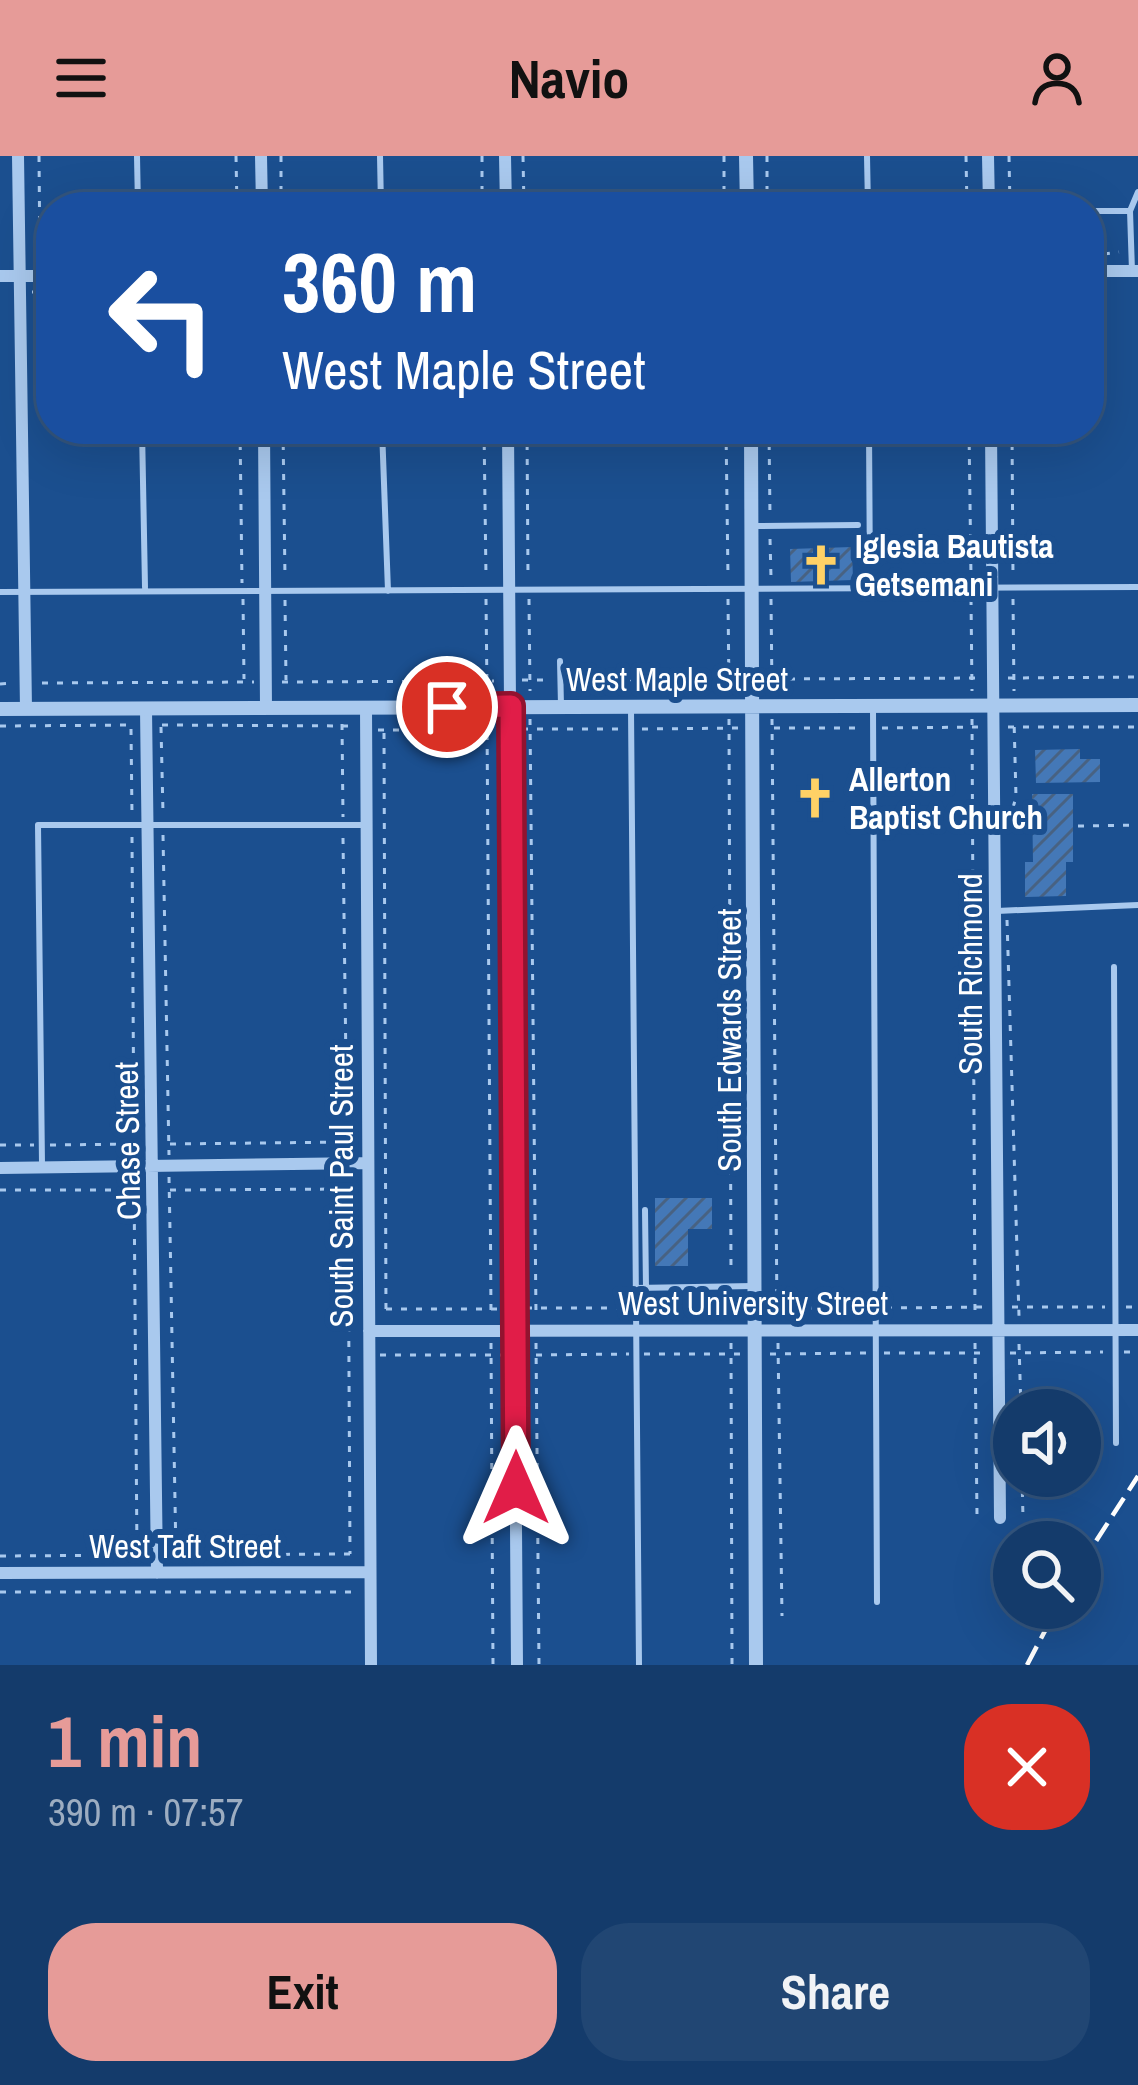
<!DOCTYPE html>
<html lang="en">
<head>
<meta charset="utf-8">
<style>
  :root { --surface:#143b6b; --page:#214673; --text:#f1f3f6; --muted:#9dadc1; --line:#33557e; --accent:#e69b98 }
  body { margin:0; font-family:"Archivo Narrow",sans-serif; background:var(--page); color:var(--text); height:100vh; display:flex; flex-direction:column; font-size:45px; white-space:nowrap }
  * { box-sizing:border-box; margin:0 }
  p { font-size:39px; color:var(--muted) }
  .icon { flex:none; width:66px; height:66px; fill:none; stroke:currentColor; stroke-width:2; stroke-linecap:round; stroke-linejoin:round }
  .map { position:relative; height:1509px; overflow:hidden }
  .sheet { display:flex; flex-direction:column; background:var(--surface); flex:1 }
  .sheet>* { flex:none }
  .top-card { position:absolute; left:36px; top:36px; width:1068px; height:252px; border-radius:48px; box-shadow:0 12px 48px #0002,0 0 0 3px var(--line); background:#1a4fa0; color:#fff; overflow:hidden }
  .tools { position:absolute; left:993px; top:1233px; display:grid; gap:24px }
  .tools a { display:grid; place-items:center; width:108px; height:108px; border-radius:50%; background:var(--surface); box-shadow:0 12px 48px #0002,0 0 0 3px var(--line); font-size:60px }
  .pin { position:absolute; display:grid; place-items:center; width:102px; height:102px; color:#fff; margin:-51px; border:6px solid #fff; border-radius:50%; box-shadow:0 3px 12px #0007 }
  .me { position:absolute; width:132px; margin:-66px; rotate:0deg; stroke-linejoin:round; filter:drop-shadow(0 0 9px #0008) }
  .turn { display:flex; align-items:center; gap:42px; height:252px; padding:0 48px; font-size:54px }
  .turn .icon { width:156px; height:156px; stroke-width:2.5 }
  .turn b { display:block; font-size:84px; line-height:102px }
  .round { display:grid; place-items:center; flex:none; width:126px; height:126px; border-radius:48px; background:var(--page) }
  .headline { display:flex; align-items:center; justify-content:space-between; height:204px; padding:0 48px }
  h1 { font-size:72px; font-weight:800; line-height:90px; color:var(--accent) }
  .button { display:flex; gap:24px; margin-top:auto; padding:24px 48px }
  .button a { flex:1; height:138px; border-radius:48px; background:var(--accent); color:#111; font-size:48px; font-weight:800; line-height:138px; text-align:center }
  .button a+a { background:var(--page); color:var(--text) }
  header { display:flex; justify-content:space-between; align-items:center; height:156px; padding:0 48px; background:var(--accent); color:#111; font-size:54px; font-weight:800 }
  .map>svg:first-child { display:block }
  .building { fill:url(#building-hatch) }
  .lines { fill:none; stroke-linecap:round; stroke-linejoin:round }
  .path { stroke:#a9c9ee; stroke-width:3; stroke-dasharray:6 9; stroke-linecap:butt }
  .service { stroke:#a9c9ee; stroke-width:6 }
  .minor { stroke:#a9c9ee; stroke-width:12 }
  .tertiary { stroke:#a9c9ee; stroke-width:14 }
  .rail { stroke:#fff; stroke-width:4.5; stroke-dasharray:21 9; stroke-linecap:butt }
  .route-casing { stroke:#92132f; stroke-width:30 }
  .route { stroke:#e11d48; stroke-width:21 }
  .labels { text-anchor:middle; stroke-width:12; stroke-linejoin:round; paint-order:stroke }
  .poi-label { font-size:33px; font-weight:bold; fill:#fff; stroke:#1b4f8f; text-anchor:start }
  .street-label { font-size:33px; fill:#fff; stroke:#1b4f8f }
</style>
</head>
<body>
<header><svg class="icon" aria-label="menu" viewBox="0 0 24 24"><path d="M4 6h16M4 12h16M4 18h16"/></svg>Navio<svg class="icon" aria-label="person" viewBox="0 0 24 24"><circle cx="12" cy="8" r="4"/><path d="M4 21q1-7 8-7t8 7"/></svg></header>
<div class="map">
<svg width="1138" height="1509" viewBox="0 0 1138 1509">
  <defs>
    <pattern id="building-hatch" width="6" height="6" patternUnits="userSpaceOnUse" patternTransform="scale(3)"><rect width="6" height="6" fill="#4478b7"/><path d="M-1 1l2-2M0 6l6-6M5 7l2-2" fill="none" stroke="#486282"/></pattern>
  </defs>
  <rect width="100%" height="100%" fill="#1b4f8f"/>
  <!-- building -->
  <path class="building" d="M 852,391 L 853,424 L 791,426 L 790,393 Z
    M 1080,593 L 1080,603 L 1100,603 L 1100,626 L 1036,627 L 1035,594 Z
    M 1032,638 L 1073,638 L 1073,706 L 1066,706 L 1066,740 L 1025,741 L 1025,706 L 1033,706 Z
    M 655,1042 L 712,1042 L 712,1073 L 688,1073 L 688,1110 L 655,1110 Z"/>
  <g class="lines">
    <!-- path -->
    <path class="path" d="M 39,0 L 40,106
      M 236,0 L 237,51
      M 281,0 L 281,51
      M 482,0 L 482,51
      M 523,0 L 524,51
      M 724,0 L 724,51
      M 767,0 L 767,51
      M 966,0 L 967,51
      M 1009,0 L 1010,51
      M 1089,100 L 1119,96
      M 32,136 L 51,136
      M 240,273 L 242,427
      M 283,273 L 285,422
      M 484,273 L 486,421
      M 527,273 L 528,421
      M 726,273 L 728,421
      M 769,273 L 770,361
      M 969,273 L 971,421
      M 1012,273 L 1013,421
      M 770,383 L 771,421
      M 243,443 L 244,523
      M 486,443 L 487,535
      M 529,443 L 530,535
      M 728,443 L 729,535
      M 771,443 L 772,535
      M 971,443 L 972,535
      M 1013,443 L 1014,535
      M 285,444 L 286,524
      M 1008,522 L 1138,521
      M 774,523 L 980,522
      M 522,524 L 548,524
      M 570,524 L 740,523
      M 282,526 L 494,525
      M 42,527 L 254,526
      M 0,528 L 14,527
      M 487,563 L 491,1159
      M 530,563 L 536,1159
      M 729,563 L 731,1117
      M 772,563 L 777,1159
      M 972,563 L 975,1159
      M 342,568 L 343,661
      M 162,569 L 351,570
      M 0,570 L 135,569
      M 161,571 L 163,657
      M 1008,571 L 1138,571
      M 774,572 L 860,572
      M 882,572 L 980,571
      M 131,573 L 132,659
      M 522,573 L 620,573
      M 642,573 L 740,572
      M 378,574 L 494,574
      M 384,577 L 386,1162
      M 1009,666 L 1016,641 L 1014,563
      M 1078,670 L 1138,669
      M 163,679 L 169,999
      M 132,681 L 134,995
      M 343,682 L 347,986
      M 1007,764 L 1019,1160
      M 170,988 L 346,986
      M 0,989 L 34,989
      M 50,989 L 136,988
      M 169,1021 L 176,1399
      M 134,1023 L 137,1399
      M 0,1034 L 136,1034
      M 170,1034 L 348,1033 L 350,1398
      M 731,1139 L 731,1159
      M 1012,1151 L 1105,1151
      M 1126,1151 L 1138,1151
      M 526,1152 L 625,1152
      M 646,1152 L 739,1152
      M 766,1152 L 865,1152
      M 886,1152 L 985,1151
      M 386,1153 L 499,1153
      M 491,1187 L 493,1509
      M 536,1187 L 539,1509
      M 731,1187 L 732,1509
      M 778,1187 L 782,1460
      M 975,1187 L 977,1359
      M 1019,1188 L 1021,1254
      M 1124,1196 L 1138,1196
      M 884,1197 L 983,1197
      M 1010,1197 L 1103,1196
      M 644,1198 L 743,1198
      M 770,1198 L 869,1197
      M 380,1199 L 503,1199
      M 536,1199 L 629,1198
      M 1022,1320 L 1023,1362
      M 179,1399 L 350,1398 L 350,1403
      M 0,1400 L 145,1399
      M 0,1436 L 352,1436 L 352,1430"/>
    <!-- service -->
    <path class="service" d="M 137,0 L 138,51
      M 380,0 L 381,51
      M 867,0 L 868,51
      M 1089,55 L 1130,55 L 1132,115
      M 1130,55 L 1138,36
      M 142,273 L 145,431
      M 382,273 L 388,435
      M 869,273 L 870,431
      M 753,370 L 858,369
      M 0,436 L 1138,431
      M 560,505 L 561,550
      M 631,553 L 639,1509
      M 873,553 C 873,851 877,1148 877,1446
      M 997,755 L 1138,749
      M 1114,811 L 1116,1287
      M 42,1008 L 38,669 L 363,669
      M 645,1054 L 646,1132
      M 635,1132 L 753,1130"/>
    <!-- minor -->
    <path class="minor" d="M 18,0 L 26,553
      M 261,0 L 262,51
      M 505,0 L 506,51
      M 988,0 L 989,51
      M 1089,115 L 1138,115
      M 0,120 L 51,120
      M 264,273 L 266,552
      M 508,273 L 517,1509
      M 991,273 L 1000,1362
      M 366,551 L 371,1509
      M 146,553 L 157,1417
      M 0,1012 L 368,1007
      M 369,1175 L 1138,1174
      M 0,1417 L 370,1416"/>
    <!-- tertiary -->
    <path class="tertiary" d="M 746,0 L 747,51
      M 751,273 L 756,1509
      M 0,553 L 1138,549"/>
    <!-- rail -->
    <path class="rail" d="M 1080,1410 L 1138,1320
      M 1027,1509 L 1057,1452"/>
  </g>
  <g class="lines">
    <!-- route casing -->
    <g class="route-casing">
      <path id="route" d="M 447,551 L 511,550 L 516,1332"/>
    </g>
    <!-- route -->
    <use href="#route" class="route"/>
  </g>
  <!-- icons -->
  <defs>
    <g id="church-bare" transform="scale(3.24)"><path d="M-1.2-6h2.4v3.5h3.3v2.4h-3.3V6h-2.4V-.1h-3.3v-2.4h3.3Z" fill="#ffd166" stroke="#1b4f8f" stroke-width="2.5" paint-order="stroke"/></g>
  </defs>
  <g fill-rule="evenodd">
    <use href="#church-bare" x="821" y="409"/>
    <use href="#church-bare" x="815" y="642"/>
  </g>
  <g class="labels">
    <!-- poi labels -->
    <g class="poi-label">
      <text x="855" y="402">Iglesia Bautista<tspan x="855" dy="38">Getsemani</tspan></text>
      <text x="849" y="635">Allerton<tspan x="849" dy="38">Baptist Church</tspan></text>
    </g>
    <!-- street labels -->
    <g class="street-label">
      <text x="677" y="535">West Maple Street</text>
      <text transform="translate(970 818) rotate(-90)" y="12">South Richmond</text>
      <text transform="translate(729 884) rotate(-90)" y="12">South Edwards Street</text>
      <text transform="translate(127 985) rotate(-91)" y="12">Chase Street</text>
      <text transform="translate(341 1030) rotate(-90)" y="12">South Saint Paul Street</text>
      <text x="753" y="1159">West University Street</text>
      <text x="185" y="1402">West Taft Street</text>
    </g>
  </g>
</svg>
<div class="tools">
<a><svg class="icon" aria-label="sound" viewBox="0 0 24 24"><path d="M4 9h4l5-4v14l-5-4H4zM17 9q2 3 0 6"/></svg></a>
<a><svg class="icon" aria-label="search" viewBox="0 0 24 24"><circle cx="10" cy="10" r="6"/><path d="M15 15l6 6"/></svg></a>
</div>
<div class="pin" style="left:447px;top:551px;background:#d93025"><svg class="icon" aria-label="arrive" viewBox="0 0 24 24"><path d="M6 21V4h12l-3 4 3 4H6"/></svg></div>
<svg class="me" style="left:516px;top:1332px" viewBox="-20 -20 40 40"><path d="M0-17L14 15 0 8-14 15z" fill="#e11d48" stroke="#fff" stroke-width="4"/></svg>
<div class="top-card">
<div class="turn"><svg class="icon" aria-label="left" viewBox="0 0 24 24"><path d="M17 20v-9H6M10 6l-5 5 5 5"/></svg><div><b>360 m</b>West Maple Street</div></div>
</div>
</div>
<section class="sheet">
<div class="headline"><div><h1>1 min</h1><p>390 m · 07:57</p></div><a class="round" style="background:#d93025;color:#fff"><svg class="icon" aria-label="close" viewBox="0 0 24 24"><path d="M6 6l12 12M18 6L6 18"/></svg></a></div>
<div class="button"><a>Exit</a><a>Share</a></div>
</section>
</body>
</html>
